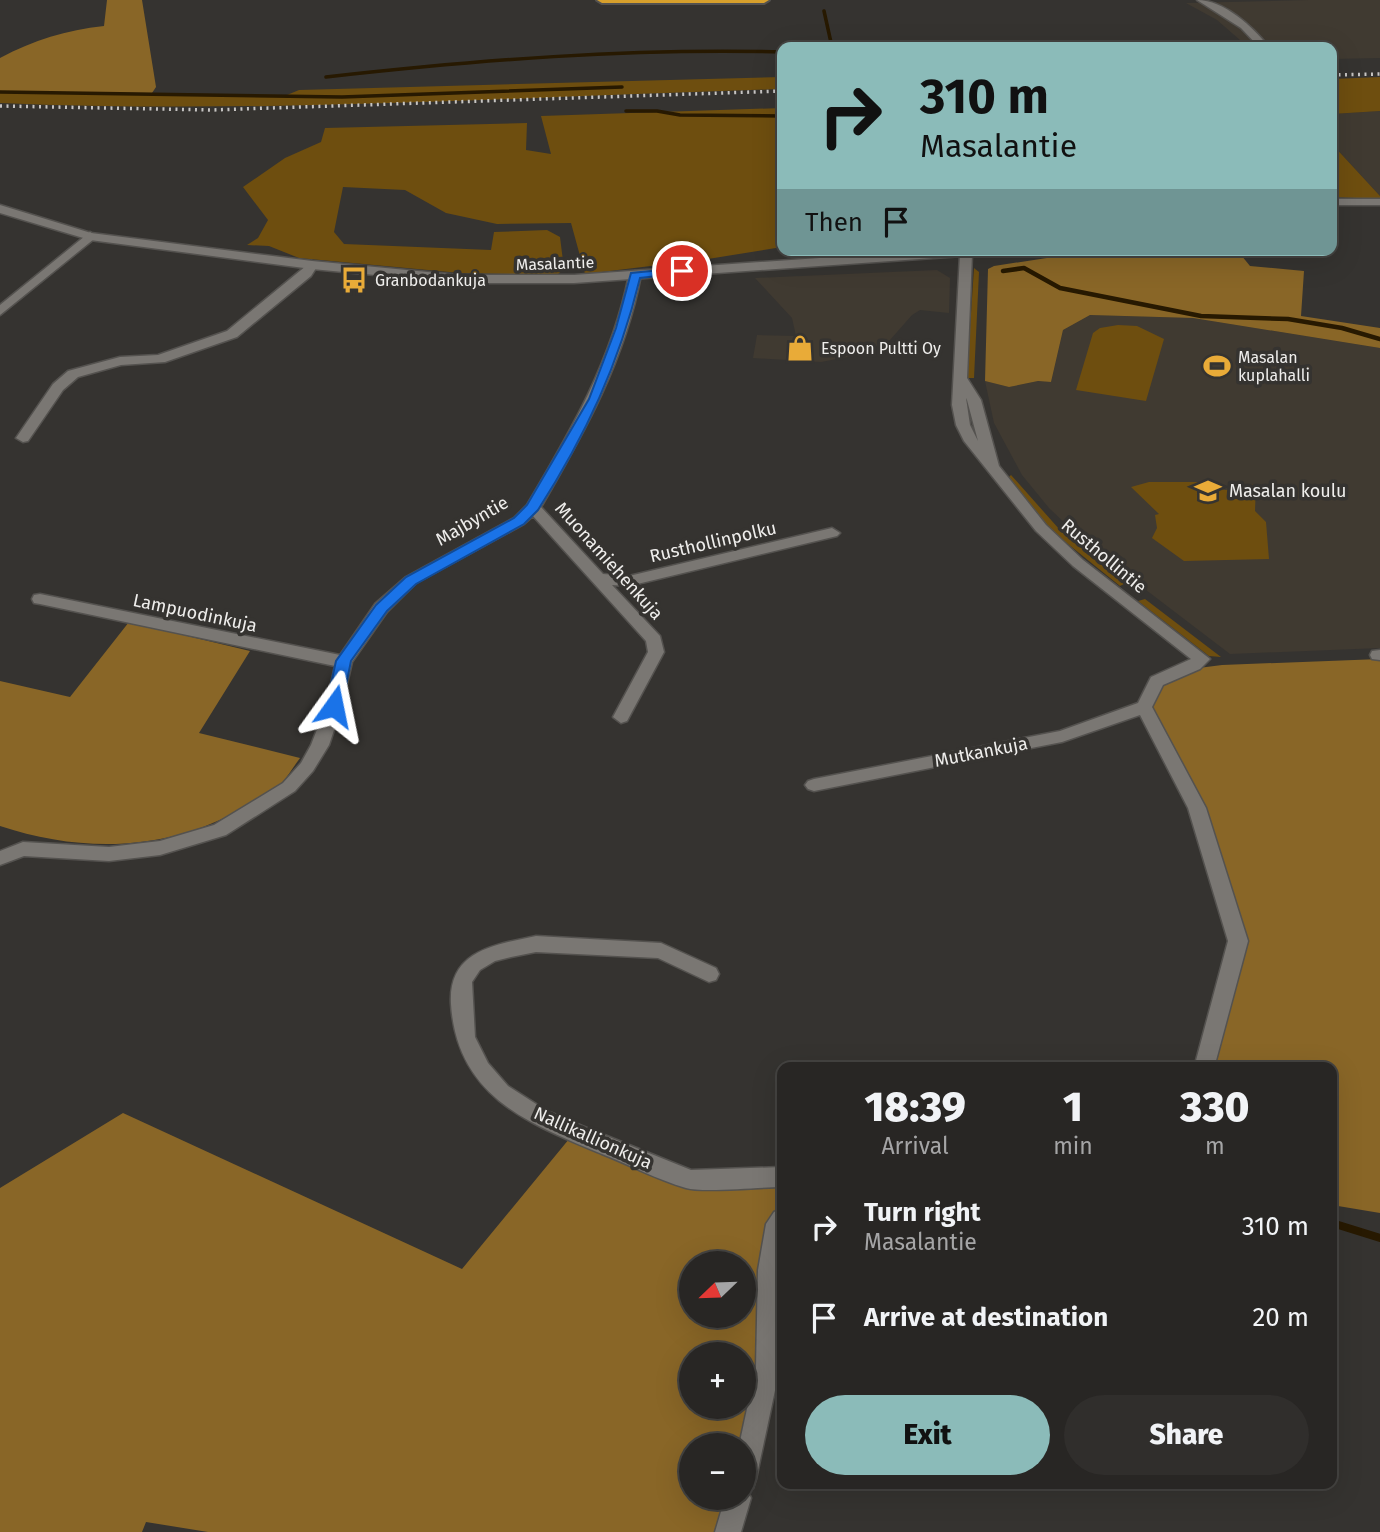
<!DOCTYPE html>
<html lang="en">
<head>
<meta charset="utf-8">
<style>
  :root { --surface:#282624; --page:#302e2c; --text:#f1f3f6; --muted:#a5a5a6; --line:#444341; --accent:#8bbbb9 }
  body { margin:0; font-family:"Fira Sans",sans-serif; background:var(--page); color:var(--text); height:100vh; display:flex; flex-direction:column; font-size:26px; white-space:nowrap }
  * { box-sizing:border-box; margin:0 }
  p { font-size:23px; color:var(--muted) }
  .icon { flex:none; width:38px; height:38px; fill:none; stroke:currentColor; stroke-width:2; stroke-linecap:round; stroke-linejoin:round }
  .map { position:relative; flex:1; overflow:hidden }
  .sheet { position:absolute; left:777px; top:1062px; width:560px; height:427px; display:flex; flex-direction:column; background:var(--surface); border-radius:14px; box-shadow:0 7px 28px #0002,0 0 0 2px var(--line) }
  .sheet>* { flex:none }
  .top-card { position:absolute; left:777px; top:42px; width:560px; height:214px; border-radius:14px; box-shadow:0 7px 28px #0002,0 0 0 2px var(--line); background:#8bbbb9; color:#111; overflow:hidden }
  .needle { width:46px; rotate:247deg }
  .tools { position:absolute; left:679px; top:1251px; display:grid; gap:14px }
  .tools a { display:grid; place-items:center; width:77px; height:77px; border-radius:50%; background:var(--surface); box-shadow:0 7px 28px #0002,0 0 0 2px var(--line); font-size:35px }
  .pin { position:absolute; display:grid; place-items:center; width:60px; height:60px; color:#fff; margin:-30px; border:4px solid #fff; border-radius:50%; box-shadow:0 2px 7px #0007 }
  .me { position:absolute; width:77px; margin:-38px; rotate:12deg; stroke-linejoin:round; filter:drop-shadow(0 0 5px #0008) }
  .turn { display:flex; align-items:center; gap:24px; height:147px; padding:0 28px; font-size:32px }
  .turn .icon { width:91px; height:91px; stroke-width:2.5 }
  .turn b { display:block; font-size:49px; line-height:60px }
  .then { display:flex; align-items:center; height:66px; padding:0 28px; background:#0003; gap:14px; font-size:26px }
  .eta { display:flex; justify-content:space-evenly; align-items:center; height:119px; text-align:center }
  .eta b { font-size:42px; font-weight:800; line-height:49px }
  .button { display:flex; gap:14px; margin-top:auto; padding:14px 28px }
  .button a { flex:1; height:80px; border-radius:42px; background:var(--accent); color:#111; font-size:28px; font-weight:800; line-height:80px; text-align:center }
  .button a+a { background:var(--page); color:var(--text) }
  ul { padding:0; list-style:none }
  li { display:flex; align-items:center; gap:21px; height:91px; padding:0 28px }
  li div { flex:1 }
  li b { display:block; font-size:26px }
  li em { font-style:normal }
  .map>svg:first-child { display:block }
  .built { fill:#403a31 }
  .green { fill:#6e4e0f }
  .forest { fill:#896627; fill-rule:evenodd }
  .lines { fill:none; stroke-linecap:round; stroke-linejoin:round }
  .stream-far2 { stroke:#271901; stroke-width:3.5 }
  .stream-far1 { stroke:#271901; stroke-width:4.5 }
  .stream { stroke:#271901; stroke-width:8 }
  .minor-casing { stroke:#54524f; stroke-width:3 }
  .tertiary-casing { stroke:#54524f; stroke-width:3 }
  .trunk-casing { stroke:#54524f; stroke-width:4 }
  .minor { fill:#7a7773; fill-rule:evenodd }
  .tertiary { fill:#7a7773; fill-rule:evenodd }
  .trunk { fill:#d7a02c; fill-rule:evenodd }
  .rail { stroke:#c7c5c3; stroke-width:3.5; stroke-dasharray:2 4.5; stroke-linecap:butt }
  .route { fill:#1a73e8; stroke:#114b97; stroke-width:2 }
  .labels { text-anchor:middle; stroke-width:7; stroke-linejoin:round; paint-order:stroke }
  .far-street-label { font-size:16px; fill:#efeeec; stroke:#353330 }
  .far-poi-label { font-size:16px; fill:#efeeec; stroke:#353330; text-anchor:start }
  .poi-label { font-size:18px; fill:#efeeec; stroke:#353330; text-anchor:start }
  .street-label { font-size:18px; fill:#efeeec; stroke:#353330 }
</style>
</head>
<body>
<div class="map">
<svg width="1380" height="1532" viewBox="0 0 1380 1532">
  <rect width="100%" height="100%" fill="#353330"/>
  <!-- built -->
  <path class="built" d="M 1309,0 L 1380,0 L 1380,58 L 1332,59 L 1332,47 L 1248,47 L 1217,20 L 1186,3 Z
    M 1380,111 L 1380,196 L 1332,144 L 1332,114 Z
    M 937,270 L 950,278 L 949,313 L 920,310 L 912,315 L 890,340 L 858,355 L 821,362 L 753,358 L 757,335 L 796,336 L 792,318 L 755,278 Z
    M 1090,315 L 1193,318 L 1380,348 L 1380,648 L 1230,654 L 1091,548 L 1049,508 L 1022,475 L 994,423 L 985,381 L 1009,387 L 1038,381 L 1051,382 L 1063,330 Z"/>
  <!-- green -->
  <path class="green" d="M 782,77 L 782,89 C 522,97 261,114 0,103 L 0,92 L 287,95 L 299,90 L 336,89 Z
    M 1380,77 L 1380,111 L 1332,114 L 1332,79 Z
    M 782,108 L 782,247 L 708,259 L 585,274 L 571,223 L 497,224 L 446,213 L 405,190 L 343,187 L 334,232 L 344,244 L 491,250 L 494,232 L 547,230 L 560,237 L 564,269 L 557,275 L 460,273 L 299,258 L 269,246 L 247,245 L 258,238 L 268,220 L 243,187 L 285,158 L 321,142 L 325,128 L 527,123 L 526,150 L 551,154 L 541,116 Z
    M 1332,144 L 1380,196 L 1380,199 L 1332,197 Z
    M 974,268 L 979,272 L 974,378 L 968,378 L 967,374 Z
    M 1118,325 L 1137,326 L 1164,339 L 1146,401 L 1076,390 L 1093,333 L 1100,328 Z
    M 1011,475 L 1060,530 L 1124,584 L 1120,586 L 1053,532 L 1007,479 Z
    M 1149,482 L 1203,482 L 1213,488 L 1226,490 L 1256,484 L 1255,511 L 1266,522 L 1269,559 L 1184,561 L 1152,538 L 1157,528 L 1155,515 L 1159,514 L 1131,487 Z
    M 1145,599 L 1221,657 L 1209,656 L 1138,601 Z"/>
  <!-- forest -->
  <path class="forest" d="M 107,0 L 142,0 L 156,87 L 152,93 L 0,92 L 0,58 C 34,40 66,30 104,26 Z
    M 1099,250 L 1237,250 L 1250,266 L 1304,271 L 1301,316 L 1380,328 L 1380,348 L 1193,318 L 1090,315 L 1063,330 L 1051,382 L 1038,381 L 1009,387 L 985,381 L 988,269 L 994,266 Z
    M 129,622 L 250,651 L 199,733 L 300,758 C 294,766 288,776 281,784 C 271,793 256,800 244,807 C 170,852 81,853 0,826 L 0,681 L 70,697 Z
    M 1380,659 L 1380,1213 L 1332,1205 L 1332,1068 L 1204,1067 L 1237,941 L 1197,808 L 1144,707 L 1157,681 L 1183,670 L 1222,665 Z
    M 123,1113 L 462,1269 L 574,1133 L 689,1180 L 782,1184 L 782,1267 L 769,1271 L 747,1468 L 744,1479 L 744,1446 L 691,1446 L 691,1498 L 738,1498 L 728,1532 L 208,1532 L 146,1522 L 142,1532 L 0,1532 L 0,1188 ZM 691,1264 L 744,1264 L 744,1316 L 691,1316 ZM 691,1354 L 744,1354 L 744,1407 L 691,1407 Z"/>
  <g class="lines">
    <!-- stream-far2 -->
    <path class="stream-far2" d="M 824,11 L 832,47
      M 326,77 C 478,60 629,48 782,52
      M 0,92 L 342,97 L 622,87
      M 626,111 L 657,111 L 680,115 L 782,116"/>
    <!-- stream-far1 -->
    <path class="stream-far1" d="M 1003,271 L 1024,268 L 1060,288 L 1201,316 L 1288,319 L 1342,328 L 1380,339"/>
    <!-- stream -->
    <path class="stream" d="M 1332,1223 L 1380,1238"/>
    <!-- minor casing -->
    <g class="minor-casing">
      <path id="minor" d="M 1197,0 C 1224,0 1253,27 1269,47 L 1259,47 L 1241,28 Z
        M 90,232 L 96,236 L 94,239 L 0,315 L 0,305 Z
        M 966,250 L 972,254 L 967,378 L 981,400 L 999,466 L 1046,525 L 1083,560 L 1210,659 L 1200,669 L 1163,685 L 1152,707 L 1206,808 L 1248,941 L 1214,1068 L 1194,1068 L 1228,941 L 1188,808 L 1140,715 L 1062,742 L 814,791 L 808,789 L 805,785 L 808,781 L 814,779 L 1060,731 L 1138,703 L 1151,677 L 1191,659 L 1073,566 L 1036,531 L 964,441 L 956,425 L 952,405 L 960,254 ZM 966,398 L 967,400 L 978,441 L 970,425 Z
        M 312,261 L 318,265 L 311,276 L 237,337 L 165,362 L 121,365 L 78,377 L 63,390 L 28,441 L 23,442 L 16,438 L 53,384 L 68,371 L 120,357 L 158,355 L 227,331 Z
        M 635,271 L 641,275 C 625,360 584,433 541,507 L 603,574 L 629,576 L 832,528 L 840,533 L 837,536 L 629,586 L 612,585 L 660,636 L 664,652 L 627,721 L 621,723 L 613,717 L 648,652 L 646,641 L 533,516 L 524,524 L 416,583 L 387,612 L 352,662 L 342,706 L 329,745 L 313,771 L 295,791 L 226,835 L 160,855 L 109,861 L 24,856 L 0,865 L 0,851 L 23,842 L 109,847 L 160,841 L 214,825 L 283,783 L 301,763 L 311,745 L 326,706 L 335,666 L 40,604 L 34,603 L 32,599 L 34,595 L 40,594 L 340,655 L 375,604 L 406,577 L 514,518 L 527,505 C 571,431 612,360 629,275 Z
        M 1380,650 L 1380,660 L 1372,659 L 1370,655 L 1372,651 Z
        M 536,936 L 661,943 L 716,968 L 719,974 L 716,980 L 709,982 L 658,958 L 536,952 L 511,957 L 495,961 L 480,970 L 472,982 L 475,1037 L 488,1063 L 508,1086 L 547,1111 L 582,1126 L 691,1170 L 782,1167 L 782,1187 C 762,1187 703,1193 686,1188 C 658,1180 630,1165 602,1154 C 527,1123 457,1096 451,1004 C 448,950 495,945 536,936 Z
        M 782,1209 L 780,1367 L 756,1479 L 753,1488 L 747,1490 L 751,1498 L 741,1532 L 715,1532 L 725,1498 L 744,1498 L 744,1446 L 739,1446 L 756,1367 L 758,1270 L 766,1224 L 774,1212 Z"/>
    </g>
    <!-- tertiary casing -->
    <g class="tertiary-casing">
      <path id="tertiary" d="M 1332,199 L 1380,199 L 1380,205 L 1332,205 Z
        M 0,205 L 91,233 L 312,261 L 459,275 L 574,275 L 935,250 L 997,250 L 991,254 L 574,283 L 459,283 L 312,269 L 90,240 L 0,213 Z"/>
    </g>
    <!-- trunk casing -->
    <g class="trunk-casing">
      <path id="trunk" d="M 597,0 L 769,0 L 764,3 L 602,3 Z"/>
    </g>
    <!-- minor -->
    <use href="#minor" class="minor"/>
    <!-- tertiary -->
    <use href="#tertiary" class="tertiary"/>
    <!-- trunk -->
    <use href="#trunk" class="trunk"/>
    <!-- rail -->
    <path class="rail" d="M 1332,75 L 1380,74
      M 0,106 L 211,110 L 782,91"/>
  </g>
  <!-- route -->
  <path class="route" d="M 682,268 L 686,269 L 686,273 L 640,278 C 619,364 586,435 538,510 L 524,524 L 416,584 L 387,611 L 351,661 L 342,706 L 334,711 L 328,710 L 326,706 L 336,661 L 376,605 L 406,577 L 514,518 L 527,505 L 589,399 L 616,328 L 631,273 Z"/>
  <!-- icons -->
  <defs>
    <g id="bus-bare" transform="scale(2.1)"><path d="M-5-6H5V4H4V6H2V4H-2V6H-4V4H-5ZM-3.5-4V0h7V-4ZM-3.5 1.2v1.5H-2V1.2ZM2 1.2v1.5H3.5V1.2Z" fill="#e9ab38" stroke="#353330" stroke-width="2.5" paint-order="stroke"/></g>
    <g id="shop-bare" transform="scale(2.1)"><path d="M-5-2.5h2.3a2.7 3.5 0 0 1 5.4 0H5L5.5 6h-11ZM-1.5-2.5h3a1.5 2.3 0 0 0-3 0Z" fill="#e9ab38" stroke="#353330" stroke-width="2.5" paint-order="stroke"/></g>
    <g id="stadium-bare" transform="scale(2.1)"><path d="M0-5a6.5 5 0 1 0 0 10a6.5 5 0 1 0 0-10ZM-3.5-1.8h7v3.6h-7Z" fill="#e9ab38" stroke="#353330" stroke-width="2.5" paint-order="stroke"/></g>
    <g id="school-bare" transform="scale(2.1)"><path d="M0-5L7-2L0 1L-7-2ZM-4 1L0 2.5L4 1V4Q0 6-4 4Z" fill="#e9ab38" stroke="#353330" stroke-width="2.5" paint-order="stroke"/></g>
  </defs>
  <g fill-rule="evenodd">
    <use href="#bus-bare" x="354" y="280"/>
    <use href="#shop-bare" x="800" y="348"/>
    <use href="#stadium-bare" x="1217" y="366"/>
    <use href="#school-bare" x="1208" y="491"/>
  </g>
  <g class="labels">
    <!-- far-street labels -->
    <g class="far-street-label">
      <text transform="translate(555 263) rotate(-2)" y="6">Masalantie</text>
    </g>
    <!-- far-poi labels -->
    <g class="far-poi-label">
      <text x="375" y="286">Granbodankuja</text>
      <text x="821" y="354">Espoon Pultti Oy</text>
      <text x="1238" y="363">Masalan<tspan x="1238" dy="18">kuplahalli</tspan></text>
    </g>
    <!-- poi labels -->
    <g class="poi-label">
      <text x="1229" y="497">Masalan koulu</text>
    </g>
    <!-- street labels -->
    <g class="street-label">
      <text transform="translate(472 521) rotate(-30)" y="6">Majbyntie</text>
      <text transform="translate(713 542) rotate(-13)" y="6">Rusthollinpolku</text>
      <text transform="translate(1104 556) rotate(40)" y="6">Rusthollintie</text>
      <text transform="translate(609 561) rotate(48)" y="6">Muonamiehenkuja</text>
      <text transform="translate(195 613) rotate(12)" y="6">Lampuodinkuja</text>
      <text transform="translate(981 752) rotate(-11)" y="6">Mutkankuja</text>
      <text transform="translate(593 1138) rotate(24)" y="6">Nallikallionkuja</text>
    </g>
  </g>
</svg>
<div class="tools">
<a><svg class="needle" viewBox="-14 -14 28 28"><path d="M0-13l5 13h-10z" fill="#e53935"/><path d="M0 13l5-13h-10z" fill="#a5a5a6"/></svg></a>
<a>+</a>
<a>−</a>
</div>
<div class="pin" style="left:682px;top:271px;background:#d93025"><svg class="icon" aria-label="arrive" viewBox="0 0 24 24"><path d="M6 21V4h12l-3 4 3 4H6"/></svg></div>
<svg class="me" style="left:334px;top:706px" viewBox="-20 -20 40 40"><path d="M0-17L14 15 0 8-14 15z" fill="#1a73e8" stroke="#fff" stroke-width="4"/></svg>
<div class="top-card">
<div class="turn"><svg class="icon" aria-label="right" viewBox="0 0 24 24"><path d="M7 20v-9h11M14 6l5 5-5 5"/></svg><div><b>310 m</b>Masalantie</div></div>
<div class="then">Then<svg class="icon" aria-label="arrive" viewBox="0 0 24 24"><path d="M6 21V4h12l-3 4 3 4H6"/></svg></div>
</div>
<section class="sheet">
<div class="eta">
<div><b>18:39</b><p>Arrival</p></div>
<div><b>1</b><p>min</p></div>
<div><b>330</b><p>m</p></div>
</div>
<ul>
<li><svg class="icon" aria-label="right" viewBox="0 0 24 24"><path d="M7 20v-9h11M14 6l5 5-5 5"/></svg><div><b>Turn right</b><p>Masalantie</p></div><em>310 m</em></li>
<li><svg class="icon" aria-label="arrive" viewBox="0 0 24 24"><path d="M6 21V4h12l-3 4 3 4H6"/></svg><div><b>Arrive at destination</b></div><em>20 m</em></li>
</ul>
<div class="button"><a>Exit</a><a>Share</a></div>
</section>
</div>
</body>
</html>
